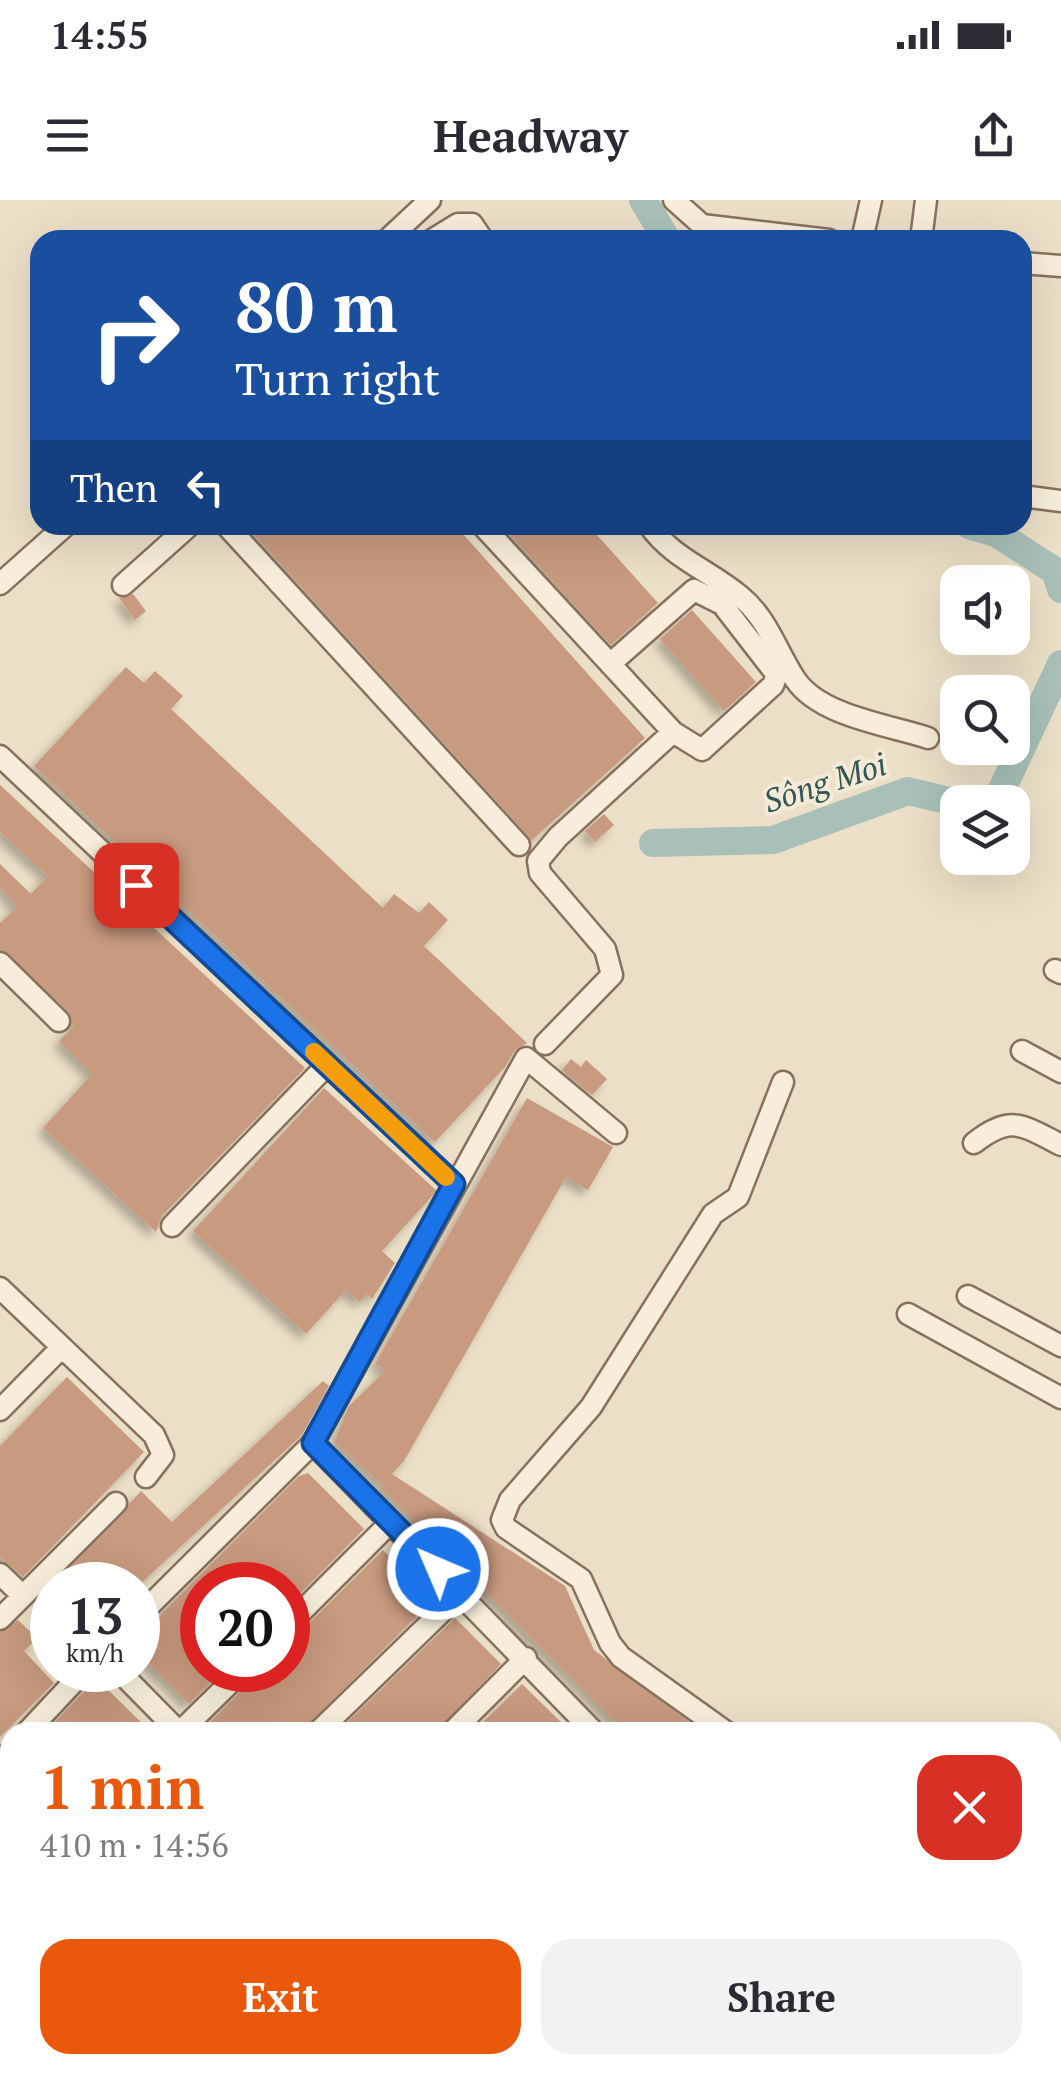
<!DOCTYPE html>
<html lang="en">
<head>
<meta charset="utf-8">
<style>
  :root { --surface:#fff; --page:#f2f2f3; --text:#2b2b33; --muted:#7c7c81; --accent:#ea580c }
  body { margin:0; font-family:"PT Serif",serif; background:var(--page); color:var(--text); height:100vh; display:flex; flex-direction:column; font-size:38px; white-space:nowrap }
  * { box-sizing:border-box; margin:0 }
  p { font-size:32px; color:var(--muted) }
  .icon { flex:none; width:55px; height:55px; fill:none; stroke:currentColor; stroke-width:2; stroke-linecap:round; stroke-linejoin:round }
  .map { position:relative; flex:1; overflow:hidden }
  .drawer { position:absolute; left:0px; top:1522px; width:1062px; height:352px; display:flex; flex-direction:column; background:var(--surface); border-radius:30px 30px 0 0; box-shadow:0 10px 40px #0002 }
  .drawer>* { flex:none }
  .top-card { position:absolute; left:30px; top:30px; width:1002px; height:305px; border-radius:30px; box-shadow:0 10px 40px #0002; background:#1a4fa0; color:#fff; overflow:hidden }
  .tools { position:absolute; left:940px; top:365px; display:grid; gap:20px }
  .tools a { display:grid; place-items:center; width:90px; height:90px; border-radius:20px; background:var(--surface); box-shadow:0 10px 40px #0002; font-size:50px }
  .speed { position:absolute; left:30px; top:1362px; display:flex; gap:20px; font-size:50px; font-weight:700; text-align:center }
  .speed>* { display:grid; place-content:center; width:130px; height:130px; border-radius:50%; background:var(--surface); box-shadow:0 10px 40px #0002; line-height:1 }
  .speed small { font-size:25px; font-weight:400 }
  .speed .limit { border:15px solid #d22; background:#fff; color:#111 }
  .pin { position:absolute; display:grid; place-items:center; width:85px; height:85px; color:#fff; margin:-42px; border-radius:20px; box-shadow:0 5px 15px #0006 }
  .me { position:absolute; width:110px; margin:-55px; rotate:315deg; stroke-linejoin:round; filter:drop-shadow(0 0 8px #0008) }
  .turn { display:flex; align-items:center; gap:35px; height:210px; padding:0 40px; font-size:45px }
  .turn .icon { width:130px; height:130px; stroke-width:2.5 }
  .turn b { display:block; font-size:70px; line-height:85px }
  .then { display:flex; align-items:center; height:95px; padding:0 40px; background:#0003; gap:20px; font-size:38px }
  .round { display:grid; place-items:center; flex:none; width:105px; height:105px; border-radius:30px; background:var(--page) }
  .head { display:flex; align-items:center; justify-content:space-between; height:170px; padding:0 40px }
  h1 { font-size:60px; font-weight:800; line-height:75px; color:var(--accent) }
  .button { display:flex; gap:20px; margin-top:auto; padding:20px 40px }
  .button a { flex:1; height:115px; border-radius:30px; background:var(--accent); color:#fff; font-size:40px; font-weight:800; line-height:115px; text-align:center }
  .button a+a { background:var(--page); color:var(--text) }
  .status { display:flex; justify-content:space-between; align-items:center; height:70px; padding:0 50px; background:var(--surface); direction:ltr }
  .status svg { height:28px; fill:currentColor }
  header { display:flex; justify-content:space-between; align-items:center; height:130px; padding:0 40px; background:var(--surface); font-size:45px; font-weight:800 }
  .map>svg:first-child { display:block }
  .lines { fill:none; stroke-linecap:round; stroke-linejoin:round }
  .river { stroke:#a8c0b8; stroke-width:28 }
  .building { fill:#c89a7f; filter:url(#shadow) }
  .minor-casing { stroke:#87715d; stroke-width:25 }
  .highway-casing { stroke:#554031; stroke-width:32 }
  .minor { stroke:#f7edda; stroke-width:20 }
  .highway { stroke:#d69b5d; stroke-width:28 }
  .route-casing { stroke:#114b97; stroke-width:25 }
  .route { stroke:#1a73e8; stroke-width:18 }
  .slow { stroke:#f59e0b; stroke-width:18 }
  .labels { text-anchor:middle; stroke-width:8; stroke-linejoin:round; paint-order:stroke }
  .water-label { font-size:32px; font-style:italic; fill:#305753; stroke:#f4ead7 }
</style>
</head>
<body>
<div class="status"><b>14:55</b><svg viewBox="0 0 49 12"><path d="M0 12V9h3v3zM5 12V6h3v6zM10 12V3h3v9zM15 12V0h3v12zM26 1h20v11H26zM47 4h2v5h-2z"/></svg></div>
<header><svg class="icon" aria-label="menu" viewBox="0 0 24 24"><path d="M4 6h16M4 12h16M4 18h16"/></svg>Headway<svg class="icon" aria-label="share" viewBox="0 0 24 24"><path d="M12 15V3M7 8l5-5 5 5M5 13v7h14v-7"/></svg></header>
<div class="map">
<svg width="1061" height="1873" viewBox="0 0 1061 1873">
  <defs>
    <filter id="shadow"><feDropShadow dx="-6" dy="6" stdDeviation="5" flood-color="#0004"/></filter>
  </defs>
  <rect width="100%" height="100%" fill="#ecdfc7"/>
  <g class="lines">
    <!-- river -->
    <path class="river" d="M 643,0 L 667,40
      M 969,325 L 996,333 L 1055,371 L 1061,389
      M 996,602 L 1061,464
      M 653,643 L 773,640 L 908,591 L 958,603"/>
  </g>
  <!-- building -->
  <path class="building" d="M 245,325 L 455,325 L 645,538 L 532,640 Z
    M 501,325 L 588,325 L 658,403 L 611,445 Z
    M 133,394 L 146,411 L 135,420 L 119,398 Z
    M 692,410 L 756,482 L 724,511 L 660,439 Z
    M 126,467 L 144,483 L 155,471 L 183,496 L 171,509 L 383,708 L 394,694 L 419,713 L 429,702 L 448,720 L 424,746 L 527,843 L 515,850 L 505,867 L 435,942 L 34,566 Z
    M 0,585 L 305,868 L 162,1016 L 156,1032 L 43,928 L 92,874 L 59,841 L 74,826 L 69,812 L 0,748 L 0,723 L 17,707 L 0,687 L 0,664 L 31,694 L 48,676 L 0,632 Z
    M 604,614 L 614,625 L 595,642 L 585,631 Z
    M 571,859 L 581,867 L 586,860 L 607,879 L 592,895 L 562,870 Z
    M 324,888 L 437,991 L 382,1051 L 395,1063 L 372,1099 L 367,1094 L 360,1102 L 346,1090 L 306,1134 L 193,1031 Z
    M 527,898 L 613,947 L 588,990 L 566,977 L 404,1261 L 392,1274 L 565,1386 L 594,1450 L 703,1532 L 625,1532 L 381,1288 L 383,1285 L 334,1242 L 349,1206 L 386,1170 L 375,1164 Z
    M 67,1177 L 144,1252 L 23,1377 L 0,1357 L 0,1246 Z
    M 323,1181 L 329,1186 L 302,1235 L 139,1385 L 53,1385 L 141,1291 L 172,1322 Z
    M 308,1273 L 364,1329 L 288,1406 L 288,1385 L 202,1385 L 202,1470 L 223,1470 L 189,1504 L 138,1452 L 138,1430 L 148,1427 L 299,1276 Z
    M 383,1350 L 433,1400 L 301,1532 L 217,1532 L 208,1524 L 262,1470 L 288,1470 L 288,1444 Z
    M 455,1418 L 501,1464 L 436,1532 L 337,1532 Z
    M 18,1420 L 37,1438 L 24,1451 L 54,1483 L 0,1537 L 0,1432 Z
    M 102,1484 L 151,1532 L 45,1532 L 90,1485 Z
    M 522,1484 L 571,1532 L 473,1532 Z"/>
  <g class="lines">
    <!-- minor casing -->
    <g class="minor-casing">
      <path id="minor" d="M 674,0 L 702,25 L 829,40
        M 387,40 L 430,0
        M 432,40 L 458,24 L 472,24 L 483,40
        M 862,40 L 871,0
        M 921,40 L 926,0
        M 1022,63 L 1061,66
        M 1022,296 L 1061,301
        M 226,325 L 519,645
        M 482,325 L 673,532
        M 649,325 C 673,359 709,370 740,396 C 768,419 776,450 795,479 C 819,516 889,525 928,538
        M 0,384 L 66,325
        M 123,385 L 190,325
        M 0,556 L 454,984
        M 0,763 L 59,821
        M 1055,770 L 1061,773
        M 545,844 L 612,775 L 605,749 L 540,673 L 538,661 L 558,637 L 673,532 L 702,550 L 773,485 L 777,475 L 722,404 L 694,390 L 610,464
        M 1022,851 L 1061,872
        M 974,943 C 1011,914 1022,925 1061,945
        M 172,1026 L 327,865
        M 0,1088 L 154,1235 L 163,1255 L 146,1277
        M 968,1096 L 1061,1146
        M 908,1114 L 1061,1198
        M 0,1210 L 61,1148
        M 313,1243 L 594,1532
        M 0,1374 L 23,1396
        M 138,1417 L 313,1243 L 526,858 L 616,933
        M 0,1419 L 116,1303
        M 288,1425 L 391,1322
        M 118,1470 L 179,1532
        M 27,1532 L 85,1470
        M 180,1532 L 243,1470
        M 318,1532 L 461,1393
        M 452,1532 L 526,1458
        M 726,1532 L 621,1457 L 610,1443 L 581,1379 L 506,1328 L 502,1320 L 510,1300 L 591,1207 L 713,1014 L 738,997 L 783,882
        M 0,1568 L 10,1552
        M 0,1583 L 10,1599
        M 0,1821 L 10,1831
        M 46,1865 L 54,1873
        M 402,1865 L 414,1873
        M 504,1865 L 512,1873"/>
    </g>
    <!-- highway casing -->
    <g class="highway-casing">
      <path id="highway" d="M 1052,1669 L 1061,1661
        M 1052,1709 L 1061,1702
        M 779,1873 L 790,1865
        M 838,1873 L 848,1865"/>
    </g>
    <!-- minor -->
    <use href="#minor" class="minor"/>
    <!-- highway -->
    <use href="#highway" class="highway"/>
  </g>
  <g class="lines">
    <!-- route casing -->
    <g class="route-casing">
      <path id="route" d="M 136,685 L 454,984 L 313,1243 L 438,1369"/>
    </g>
    <!-- route -->
    <use href="#route" class="route"/>
    <!-- slow -->
    <path class="slow" d="M 314,852 L 446,977"/>
  </g>
  <g class="labels">
    <!-- water labels -->
    <g class="water-label">
      <text transform="translate(825 583) rotate(-18)" y="11">Sông Moi</text>
    </g>
  </g>
</svg>
<div class="tools">
<a><svg class="icon" aria-label="sound" viewBox="0 0 24 24"><path d="M4 9h4l5-4v14l-5-4H4zM17 9q2 3 0 6"/></svg></a>
<a><svg class="icon" aria-label="search" viewBox="0 0 24 24"><circle cx="10" cy="10" r="6"/><path d="M15 15l6 6"/></svg></a>
<a><svg class="icon" aria-label="layers" viewBox="0 0 24 24"><path d="M12 4l9 5-9 5-9-5zM3 14l9 5 9-5"/></svg></a>
</div>
<div class="speed"><div>13<small>km/h</small></div><div class="limit">20</div></div>
<div class="pin" style="left:136px;top:685px;background:#d93025"><svg class="icon" aria-label="arrive" viewBox="0 0 24 24"><path d="M6 21V4h12l-3 4 3 4H6"/></svg></div>
<svg class="me" style="left:438px;top:1369px" viewBox="-20 -20 40 40"><circle r="17" fill="#1a73e8" stroke="#fff" stroke-width="3"/><path d="M0-11L8 9 0 5-8 9z" fill="#fff"/></svg>
<div class="top-card">
<div class="turn"><svg class="icon" aria-label="right" viewBox="0 0 24 24"><path d="M7 20v-9h11M14 6l5 5-5 5"/></svg><div><b>80 m</b>Turn right</div></div>
<div class="then">Then<svg class="icon" aria-label="left" viewBox="0 0 24 24"><path d="M17 20v-9H6M10 6l-5 5 5 5"/></svg></div>
</div>
<section class="drawer">
<div class="head"><div><h1>1 min</h1><p>410 m · 14:56</p></div><a class="round" style="background:#d93025;color:#fff"><svg class="icon" aria-label="close" viewBox="0 0 24 24"><path d="M6 6l12 12M18 6L6 18"/></svg></a></div>
<div class="button"><a>Exit</a><a>Share</a></div>
</section>
</div>
</body>
</html>
